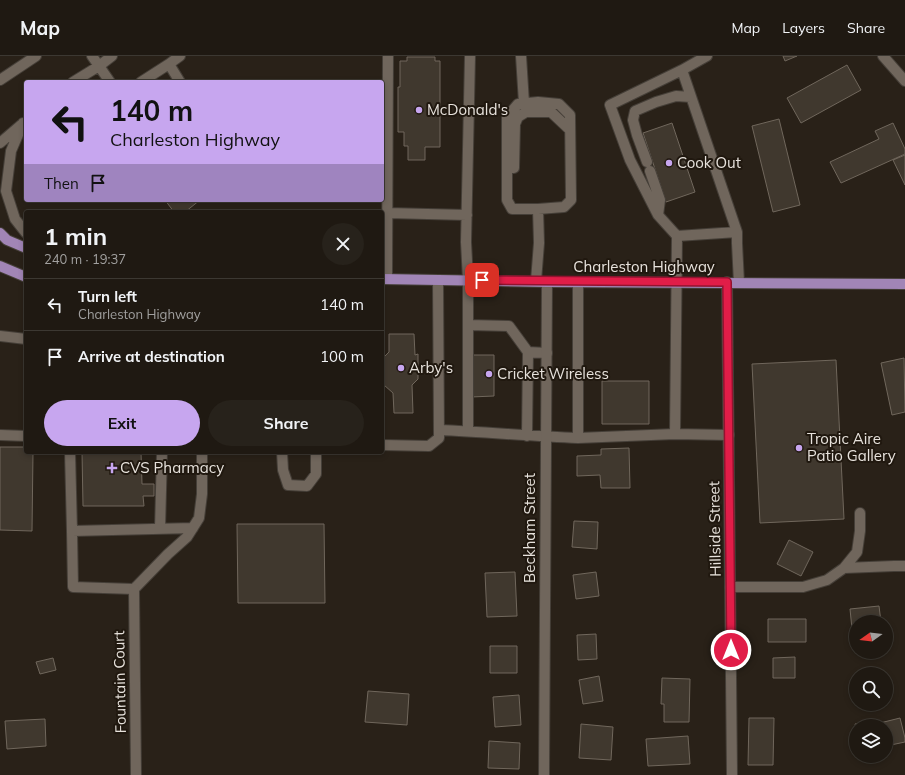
<!DOCTYPE html>
<html lang="en">
<head>
<meta charset="utf-8">
<style>
  :root { --surface:#1f1912; --page:#27221b; --text:#f1f3f6; --muted:#a1a09f; --line:#3c3832; --accent:#c7a6ef }
  body { margin:0; font-family:Mulish,sans-serif; background:var(--page); color:var(--text); height:100vh; display:flex; flex-direction:column; font-size:15px; white-space:nowrap }
  * { box-sizing:border-box; margin:0 }
  p { font-size:13px; color:var(--muted) }
  .icon { flex:none; width:22px; height:22px; fill:none; stroke:currentColor; stroke-width:2; stroke-linecap:round; stroke-linejoin:round }
  .map { position:relative; flex:1; overflow:hidden }
  .drawer { position:absolute; left:24px; top:154px; width:360px; height:244px; display:flex; flex-direction:column; background:var(--surface); border-radius:4px; box-shadow:0 2px 6px #0003,0 0 0 1px var(--line) }
  .drawer>* { flex:none }
  .top-card { position:absolute; left:24px; top:24px; width:360px; height:122px; border-radius:4px; box-shadow:0 2px 6px #0003,0 0 0 1px var(--line); background:#c7a6ef; color:#111; overflow:hidden }
  .needle { width:26px; rotate:256deg }
  .buttons { position:absolute; left:849px; top:559px; display:grid; gap:8px }
  .buttons a { display:grid; place-items:center; width:44px; height:44px; border-radius:50%; background:var(--surface); box-shadow:0 2px 6px #0003,0 0 0 1px var(--line); font-size:20px }
  .pin { position:absolute; display:grid; place-items:center; width:34px; height:34px; color:#fff; margin:-17px; border-radius:8px; box-shadow:0 2px 6px #0006 }
  .me { position:absolute; width:44px; margin:-22px; rotate:0deg; stroke-linejoin:round; filter:drop-shadow(0 0 3px #0008) }
  .turn { display:flex; align-items:center; gap:14px; height:84px; padding:0 20px; font-size:18px }
  .turn .icon { width:52px; height:52px; stroke-width:2.5 }
  .turn b { display:block; font-size:28px; line-height:34px }
  .then { display:flex; align-items:center; height:38px; padding:0 20px; background:#0003; gap:8px; font-size:15px }
  .round { display:grid; place-items:center; flex:none; width:42px; height:42px; border-radius:21px; background:var(--page) }
  .head { display:flex; align-items:center; justify-content:space-between; height:68px; padding:0 20px }
  h1 { font-size:24px; font-weight:700; line-height:30px }
  .cta { display:flex; gap:8px; margin-top:auto; padding:8px 20px }
  .cta a { flex:1; height:46px; border-radius:24px; background:var(--accent); color:#111; font-size:16px; font-weight:700; line-height:46px; text-align:center }
  .cta a+a { background:var(--page); color:var(--text) }
  ul { padding:0; list-style:none }
  li { display:flex; align-items:center; gap:12px; height:52px; padding:0 20px; border-top:1px solid var(--line) }
  li div { flex:1 }
  li b { display:block; font-size:15px }
  li em { font-style:normal }
  header { display:flex; align-items:center; gap:24px; box-sizing:border-box; height:56px; padding:0 20px; background:var(--surface); border-bottom:1px solid var(--line) }
  header strong { font-size:19px }
  nav { display:flex; gap:22px; margin-inline-start:auto; font-size:14px }
  .map>svg:first-child { display:block }
  .building { fill:#40382e; stroke:#70675c }
  .lines { fill:none; stroke-linecap:round; stroke-linejoin:round }
  .lane-casing { stroke:#453f38; stroke-width:12 }
  .street-casing { stroke:#453f38; stroke-width:12 }
  .primary-casing { stroke:#453f38; stroke-width:12 }
  .lane { stroke:#70665c; stroke-width:10 }
  .street { stroke:#70665c; stroke-width:10 }
  .primary { stroke:#a185b6; stroke-width:10 }
  .route-casing { stroke:#92132f; stroke-width:10 }
  .route { stroke:#e11d48; stroke-width:7 }
  .poi-dot { fill:#c7a6ef; stroke:#20180f; stroke-width:1.5 }
  .labels { text-anchor:middle; stroke-width:4; stroke-linejoin:round; paint-order:stroke }
  .poi-label { font-size:15px; fill:#e7e2dc; stroke:#20180f; text-anchor:start }
  .street-label { font-size:15px; fill:#e7e2dc; stroke:#20180f }
</style>
</head>
<body>
<header>
<strong>Map</strong>
<nav><a>Map</a><a>Layers</a><a>Share</a></nav>
</header>
<div class="map">
<svg width="905" height="719" viewBox="0 0 905 719">
  <rect width="100%" height="100%" fill="#292118"/>
  <!-- building -->
  <path class="building" d="M 783,0 L 797,0 L 785,5 Z
    M 407,1 L 435,1 L 435,5 L 440,5 L 440,91 L 425,91 L 425,104 L 408,104 L 408,90 L 404,90 L 404,76 L 398,76 L 398,31 L 400,31 L 400,5 L 407,5 Z
    M 847,9 L 861,34 L 801,67 L 787,42 Z
    M 779,63 L 800,149 L 773,156 L 752,70 Z
    M 672,67 L 695,136 L 666,146 L 643,77 Z
    M 893,67 L 905,93 L 905,98 L 841,127 L 830,106 L 879,83 L 875,75 Z
    M 905,99 L 905,129 L 893,104 Z
    M 165,144 L 200,144 L 185,156 L 174,156 Z
    M 389,278 L 414,278 L 415,299 L 418,298 L 418,323 L 412,329 L 413,357 L 394,357 L 393,337 L 384,329 L 384,301 L 389,296 Z
    M 471,299 L 494,299 L 494,340 L 471,341 Z
    M 904,302 L 905,356 L 892,359 L 881,307 Z
    M 836,304 L 844,463 L 760,467 L 752,308 Z
    M 602,325 L 649,325 L 649,368 L 602,368 Z
    M 0,391 L 26,391 L 26,396 L 33,396 L 32,475 L 0,474 Z
    M 629,392 L 630,432 L 601,432 L 600,419 L 577,420 L 577,400 L 601,399 L 601,393 Z
    M 82,396 L 141,396 L 142,428 L 154,428 L 154,440 L 143,440 L 144,450 L 83,450 Z
    M 574,465 L 598,466 L 597,493 L 572,491 Z
    M 237,468 L 324,468 L 325,547 L 238,547 Z
    M 789,484 L 813,496 L 801,520 L 777,508 Z
    M 515,516 L 517,560 L 487,561 L 485,517 Z
    M 596,516 L 599,540 L 576,543 L 573,519 Z
    M 879,550 L 881,566 L 856,566 L 856,593 L 854,593 L 850,553 Z
    M 768,563 L 806,563 L 806,586 L 768,586 Z
    M 596,578 L 597,603 L 578,604 L 577,579 Z
    M 490,590 L 517,590 L 517,617 L 490,617 Z
    M 795,601 L 795,622 L 773,622 L 773,602 Z
    M 53,602 L 56,614 L 40,618 L 36,606 Z
    M 599,620 L 603,645 L 583,648 L 579,624 Z
    M 662,622 L 690,623 L 689,666 L 664,666 L 664,648 L 661,648 Z
    M 368,635 L 409,638 L 407,669 L 365,666 Z
    M 519,639 L 521,669 L 495,671 L 493,641 Z
    M 749,662 L 774,662 L 773,709 L 748,709 Z
    M 900,662 L 905,682 L 905,686 L 886,690 L 886,670 L 877,670 L 876,668 Z
    M 45,663 L 46,690 L 7,693 L 5,665 Z
    M 866,666 L 867,670 L 856,670 L 856,671 L 855,668 Z
    M 581,668 L 613,671 L 611,704 L 579,702 Z
    M 688,680 L 690,708 L 648,710 L 646,683 Z
    M 489,685 L 520,687 L 519,713 L 488,712 Z"/>
  <g class="lines">
    <!-- lane casing -->
    <g class="lane-casing">
      <path id="lane" d="M 92,0 L 99,10 L 112,0
        M 521,0 L 524,47
        M 169,8 L 180,0
        M 682,14 L 707,0
        M 0,24 L 36,0
        M 73,26 L 99,10 L 110,26
        M 141,26 L 169,8 L 180,26
        M 23,67 L 11,95 L 6,135 L 15,163 L 26,177
        M 0,87 L 21,69
        M 647,106 L 637,79 L 633,64 L 635,55 L 656,46 L 676,40 L 691,41
        M 514,112 L 515,68 L 518,61 L 526,56 L 551,56 L 569,73
        M 650,115 L 660,144 L 658,159
        M 388,157 L 467,159
        M 677,180 L 737,176
        M 387,223 L 388,0
        M 536,225 L 539,187 L 538,153 L 564,151 L 571,144 L 570,59 L 559,48 L 538,46 L 518,48 L 507,61 L 507,144 L 512,153 L 538,153
        M 468,269 L 509,270 L 528,296 L 547,297
        M 0,280 L 26,283
        M 439,374 C 485,376 531,380 578,382 L 578,226
        M 468,375 L 468,224 L 466,186 L 470,0
        M 675,378 L 677,180 L 658,159 L 630,104 L 610,49 L 682,14 L 737,176 L 737,187 L 739,227
        M 0,379 L 26,380
        M 527,380 L 528,296
        M 578,382 L 675,378 L 729,379
        M 382,389 L 429,390 L 439,382 L 438,224
        M 70,396 L 72,475 L 193,472
        M 282,396 L 283,414 L 288,429 L 307,430 L 316,418 L 316,396
        M 160,473 L 162,396
        M 72,475 L 73,531 L 134,533 L 168,498 L 187,481 L 199,462 L 202,438 L 202,396
        M 844,512 L 894,510 L 905,510
        M 730,531 L 803,531 L 827,524 L 844,512 L 857,496 L 860,475 L 860,457"/>
    </g>
    <!-- street casing -->
    <g class="street-casing">
      <path id="street" d="M 883,0 L 905,25
        M 727,226 L 732,719
        M 134,533 L 136,719
        M 544,719 L 547,226"/>
    </g>
    <!-- primary casing -->
    <g class="primary-casing">
      <path id="primary" d="M 0,177 L 7,184 L 26,192
        M 0,210 L 26,221
        M 382,223 L 547,226 L 905,228"/>
    </g>
    <!-- lane -->
    <use href="#lane" class="lane"/>
    <!-- street -->
    <use href="#street" class="street"/>
    <!-- primary -->
    <use href="#primary" class="primary"/>
  </g>
  <g class="lines">
    <!-- route casing -->
    <g class="route-casing">
      <path id="route" d="M 482,224 L 727,226 L 731,594"/>
    </g>
    <!-- route -->
    <use href="#route" class="route"/>
  </g>
  <!-- markers -->
  <g class="poi-dot">
    <circle cx="419" cy="54" r="4"/>
    <circle cx="669" cy="107" r="4"/>
    <circle cx="401" cy="312" r="4"/>
    <circle cx="489" cy="318" r="4"/>
    <circle cx="799" cy="392" r="4"/>
    <path d="M110 406h4v4h4v4h-4v4h-4v-4h-4v-4h4z"/>
  </g>
  <g class="labels">
    <!-- poi labels -->
    <g class="poi-label">
      <text x="427" y="59">McDonald's</text>
      <text x="677" y="112">Cook Out</text>
      <text x="409" y="317">Arby's</text>
      <text x="497" y="323">Cricket Wireless</text>
      <text x="807" y="388">Tropic Aire<tspan x="807" dy="17">Patio Gallery</tspan></text>
      <text x="120" y="417">CVS Pharmacy</text>
    </g>
    <!-- street labels -->
    <g class="street-label">
      <text x="644" y="216">Charleston Highway</text>
      <text transform="translate(530 472) rotate(-90)" y="5">Beckham Street</text>
      <text transform="translate(715 473) rotate(-91)" y="5">Hillside Street</text>
      <text transform="translate(120 626) rotate(-91)" y="5">Fountain Court</text>
    </g>
  </g>
</svg>
<div class="buttons">
<a><svg class="needle" viewBox="-14 -14 28 28"><path d="M0-13l5 13h-10z" fill="#e53935"/><path d="M0 13l5-13h-10z" fill="#a1a09f"/></svg></a>
<a><svg class="icon" aria-label="search" viewBox="0 0 24 24"><circle cx="10" cy="10" r="6"/><path d="M15 15l6 6"/></svg></a>
<a><svg class="icon" aria-label="layers" viewBox="0 0 24 24"><path d="M12 4l9 5-9 5-9-5zM3 14l9 5 9-5"/></svg></a>
</div>
<div class="pin" style="left:482px;top:224px;background:#d93025"><svg class="icon" aria-label="arrive" viewBox="0 0 24 24"><path d="M6 21V4h12l-3 4 3 4H6"/></svg></div>
<svg class="me" style="left:731px;top:594px" viewBox="-20 -20 40 40"><circle r="17" fill="#e11d48" stroke="#fff" stroke-width="3"/><path d="M0-11L8 9 0 5-8 9z" fill="#fff"/></svg>
<div class="top-card">
<div class="turn"><svg class="icon" aria-label="left" viewBox="0 0 24 24"><path d="M17 20v-9H6M10 6l-5 5 5 5"/></svg><div><b>140 m</b>Charleston Highway</div></div>
<div class="then">Then<svg class="icon" aria-label="arrive" viewBox="0 0 24 24"><path d="M6 21V4h12l-3 4 3 4H6"/></svg></div>
</div>
<section class="drawer">
<div class="head"><div><h1>1 min</h1><p>240 m · 19:37</p></div><a class="round"><svg class="icon" aria-label="close" viewBox="0 0 24 24"><path d="M6 6l12 12M18 6L6 18"/></svg></a></div>
<ul>
<li><svg class="icon" aria-label="left" viewBox="0 0 24 24"><path d="M17 20v-9H6M10 6l-5 5 5 5"/></svg><div><b>Turn left</b><p>Charleston Highway</p></div><em>140 m</em></li>
<li><svg class="icon" aria-label="arrive" viewBox="0 0 24 24"><path d="M6 21V4h12l-3 4 3 4H6"/></svg><div><b>Arrive at destination</b></div><em>100 m</em></li>
</ul>
<div class="cta"><a>Exit</a><a>Share</a></div>
</section>
</div>
</body>
</html>
